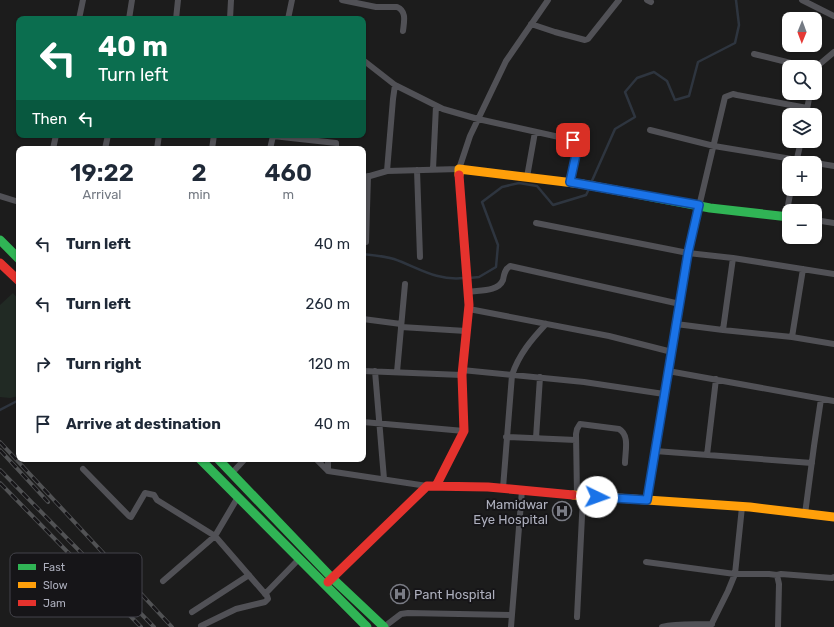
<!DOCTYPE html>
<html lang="en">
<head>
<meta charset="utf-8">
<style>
  :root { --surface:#fff; --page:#f2f2f3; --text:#1f2937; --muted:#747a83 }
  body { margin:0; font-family:Rubik,sans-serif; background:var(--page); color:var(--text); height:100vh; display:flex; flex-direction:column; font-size:15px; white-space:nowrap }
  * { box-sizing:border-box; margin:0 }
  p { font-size:13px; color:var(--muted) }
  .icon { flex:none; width:22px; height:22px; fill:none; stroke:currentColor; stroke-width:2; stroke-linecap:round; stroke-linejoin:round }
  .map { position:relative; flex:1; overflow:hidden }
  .details { position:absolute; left:16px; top:146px; width:350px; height:316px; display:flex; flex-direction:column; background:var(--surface); border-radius:8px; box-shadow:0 1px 3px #0004 }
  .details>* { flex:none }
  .banner { position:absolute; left:16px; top:16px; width:350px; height:122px; border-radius:8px; box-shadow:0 1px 3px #0004; background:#0b6e4f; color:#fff; overflow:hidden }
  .needle { width:26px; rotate:181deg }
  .tools { position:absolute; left:782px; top:12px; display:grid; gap:8px }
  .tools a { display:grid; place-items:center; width:40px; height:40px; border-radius:8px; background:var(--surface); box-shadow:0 1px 3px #0004; font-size:20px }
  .pin { position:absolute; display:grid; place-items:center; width:34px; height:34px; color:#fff; margin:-17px; border-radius:8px; box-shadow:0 2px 6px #0006 }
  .me { position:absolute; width:44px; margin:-22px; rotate:93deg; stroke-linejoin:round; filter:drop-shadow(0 0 3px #0008) }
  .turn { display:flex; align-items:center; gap:14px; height:84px; padding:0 16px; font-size:18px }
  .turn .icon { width:52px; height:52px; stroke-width:2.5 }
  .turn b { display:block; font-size:28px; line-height:34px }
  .then { display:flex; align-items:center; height:38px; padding:0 16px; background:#0003; gap:8px; font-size:15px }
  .eta { display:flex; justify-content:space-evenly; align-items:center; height:68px; text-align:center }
  .eta b { font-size:24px; font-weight:600; line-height:28px }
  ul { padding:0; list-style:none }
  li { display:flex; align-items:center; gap:12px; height:60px; padding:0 16px }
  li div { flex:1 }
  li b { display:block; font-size:15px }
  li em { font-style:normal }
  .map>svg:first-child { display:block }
  .green { fill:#212a24 }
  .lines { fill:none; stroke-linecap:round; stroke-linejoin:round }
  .stream { stroke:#2e353f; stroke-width:2.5 }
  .street { stroke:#515156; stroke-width:6 }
  .fast { stroke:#30b455; stroke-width:9 }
  .slow { stroke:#ff9f0a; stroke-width:9 }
  .jam { stroke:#e5322d; stroke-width:9 }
  .rail-casing { stroke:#515254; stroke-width:4 }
  .rail { stroke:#161518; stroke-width:2.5; stroke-dasharray:8; stroke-linecap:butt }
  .route-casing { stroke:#114b97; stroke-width:10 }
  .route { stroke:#1a73e8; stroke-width:7 }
  .labels { text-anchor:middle; stroke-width:4; stroke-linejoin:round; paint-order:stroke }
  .poi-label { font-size:13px; fill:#adafbd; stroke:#161518; text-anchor:end }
  .key { fill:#161518; stroke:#43434a; stroke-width:1 }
  .key-label { font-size:11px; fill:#adafbd }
</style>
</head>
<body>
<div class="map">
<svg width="834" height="627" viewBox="0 0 834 627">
  <rect width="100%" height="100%" fill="#1c1c1c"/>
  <!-- green -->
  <path class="green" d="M 13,293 L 19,300 L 19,396 L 10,398 L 0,397 L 0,305 Z"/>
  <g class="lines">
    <!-- stream -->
    <path class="stream" d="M 591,183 L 615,129 L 635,117 L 625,92 L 637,78 L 654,72 L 667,81 L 675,100 L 689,96 L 698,62 L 735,43 L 739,25 L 736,0
      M 363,254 C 373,255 384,256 394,259 C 419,268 436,281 464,278
      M 469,278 L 479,277 L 496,267 L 498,245 L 482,202 L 502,187 L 519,183 L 537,186 L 553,205 L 586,195 L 590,187
      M 0,410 L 19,400"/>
    <!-- street -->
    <path class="street" d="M 342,0 L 376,7 L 397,7 C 407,11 404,22 403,31
      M 647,0 L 651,2
      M 802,0 L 834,16
      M 79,19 L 83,0
      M 129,19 L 132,0
      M 176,19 L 178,0
      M 230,19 L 231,0
      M 288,19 L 292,0
      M 531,24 L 555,32 L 585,40 L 588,39 L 619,0
      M 754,54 L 807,67
      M 363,60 L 395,85 L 443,109 L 478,119 L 577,141 L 578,145 L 570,182
      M 815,68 L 834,52
      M 807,108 L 737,95 L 733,94 L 725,97 L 688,253 L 733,258 L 723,330 L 792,337 L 834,344
      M 806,115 L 810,93
      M 650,130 L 714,146 L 834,166
      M 53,149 L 56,135
      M 105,149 L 108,135
      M 157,149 L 159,135
      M 212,149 L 214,135
      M 270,149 L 273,136 L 336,143 L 336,149
      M 796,163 L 801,141
      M 433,169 L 436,106
      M 417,170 L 420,257
      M 387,171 L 393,99 L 395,85
      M 527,177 L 535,132
      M 363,178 L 387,171 L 459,169 L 470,136 L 506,61 L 548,0
      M 0,196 L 19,202
      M 786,216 L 791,189
      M 815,220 L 834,223
      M 536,223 L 688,253 L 647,499
      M 366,242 L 368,176
      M 733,258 L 834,274
      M 468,292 C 479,290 498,292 503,280 C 504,274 505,269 510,266 L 680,304
      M 469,309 L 609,336 L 672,352
      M 363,319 L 401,324
      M 676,324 L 723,330
      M 401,327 L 466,331
      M 792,337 L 803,269
      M 462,370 L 584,382 L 664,394
      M 363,371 L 462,375
      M 375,371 L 384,479
      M 668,371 L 834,401
      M 397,372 L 405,284
      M 363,422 L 464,431
      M 506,437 L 576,440
      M 536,438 L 540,377
      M 655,451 L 812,463
      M 707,455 L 716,379
      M 316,459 L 328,471 L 427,486
      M 328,459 L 328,471
      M 83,469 L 129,516 L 131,517 L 145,493 L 154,495 L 157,500 L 215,536 L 267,596 L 268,599 L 265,602 L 236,609 L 201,626
      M 232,473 L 245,459
      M 503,488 L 512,375 C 519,354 532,339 546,324
      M 577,495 L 576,434 L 577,429 L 580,424 L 619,429 C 630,435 625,452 625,463
      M 805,514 L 814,446 L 821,399
      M 646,562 L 735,574 L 769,574 L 777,575 L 779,584 L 778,627
      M 777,575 L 781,574 L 832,578 L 834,577
      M 163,581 L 215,536 L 238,497
      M 265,594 L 299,559
      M 192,612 L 249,575
      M 577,617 L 583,496
      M 384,627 L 401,614 L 408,613 L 511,615
      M 511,627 L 522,490
      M 662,627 C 678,623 695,625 712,624
      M 710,627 L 728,591 L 735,574 L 742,507"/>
    <!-- fast -->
    <path class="fast" d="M 631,193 L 710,208 L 789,217
      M 0,240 L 19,259
      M 200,459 L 367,627
      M 218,459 L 332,578 L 384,627"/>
    <!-- slow -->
    <path class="slow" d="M 459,175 L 459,169 L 582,184 L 631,193
      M 573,495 L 750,507 L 834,517"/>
    <!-- jam -->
    <path class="jam" d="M 0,263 L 19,281
      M 436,486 L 464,431 L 462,375 L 469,305 L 459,175
      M 328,582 L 427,486 L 488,487 L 573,495"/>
    <!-- rail casing -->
    <g class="rail-casing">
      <path id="rail" d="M 0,442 L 172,627
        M 0,450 L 48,502
        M 0,470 L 154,627
        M 0,483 L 141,627"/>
    </g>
    <!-- rail -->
    <use href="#rail" class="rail"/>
  </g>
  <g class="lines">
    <!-- route casing -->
    <g class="route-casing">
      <path id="route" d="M 573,140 L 577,141 L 578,145 L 570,182 L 699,205 L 688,253 L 647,500 L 597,497"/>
    </g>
    <!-- route -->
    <use href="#route" class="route"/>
  </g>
  <!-- icons -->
  <defs>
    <g id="hospital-ring" transform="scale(1)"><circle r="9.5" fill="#161518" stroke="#7a7c85" stroke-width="1.5"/><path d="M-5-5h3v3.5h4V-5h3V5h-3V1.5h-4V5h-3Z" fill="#7a7c85"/></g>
  </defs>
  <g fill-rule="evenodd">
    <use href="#hospital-ring" x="562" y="511"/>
    <use href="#hospital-ring" x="400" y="594"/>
  </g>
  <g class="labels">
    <!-- poi labels -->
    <g class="poi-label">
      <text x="548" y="509">Mamidwar<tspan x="548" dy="15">Eye Hospital</tspan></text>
      <text x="414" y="599" text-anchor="start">Pant Hospital</text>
    </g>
  </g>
  <!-- legend -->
  <rect x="10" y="553" width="132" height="64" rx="6" class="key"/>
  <rect x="18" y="564" width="18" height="6" fill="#30b455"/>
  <rect x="18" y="582" width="18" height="6" fill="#ff9f0a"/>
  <rect x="18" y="600" width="18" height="6" fill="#e5322d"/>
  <g class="key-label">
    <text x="43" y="571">Fast</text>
    <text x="43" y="589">Slow</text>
    <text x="43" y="607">Jam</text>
  </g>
</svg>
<div class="tools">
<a><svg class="needle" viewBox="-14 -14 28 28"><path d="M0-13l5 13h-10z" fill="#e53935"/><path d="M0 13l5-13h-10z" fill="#747a83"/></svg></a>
<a><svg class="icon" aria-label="search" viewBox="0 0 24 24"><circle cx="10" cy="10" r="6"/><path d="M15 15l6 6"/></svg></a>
<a><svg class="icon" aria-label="layers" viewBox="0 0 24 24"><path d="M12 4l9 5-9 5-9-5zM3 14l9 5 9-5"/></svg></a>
<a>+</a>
<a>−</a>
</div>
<div class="pin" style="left:573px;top:140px;background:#d93025"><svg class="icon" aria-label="arrive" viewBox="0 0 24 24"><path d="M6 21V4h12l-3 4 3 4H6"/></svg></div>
<svg class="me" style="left:597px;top:497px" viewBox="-20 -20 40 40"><circle r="19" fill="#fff"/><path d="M0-13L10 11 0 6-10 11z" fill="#1a73e8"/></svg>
<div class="banner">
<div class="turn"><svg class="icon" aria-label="left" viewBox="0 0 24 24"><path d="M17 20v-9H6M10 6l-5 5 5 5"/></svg><div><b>40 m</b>Turn left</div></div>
<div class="then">Then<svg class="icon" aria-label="left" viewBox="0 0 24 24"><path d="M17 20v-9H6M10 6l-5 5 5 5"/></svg></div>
</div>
<section class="details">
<div class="eta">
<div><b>19:22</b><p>Arrival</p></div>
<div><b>2</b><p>min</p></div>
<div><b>460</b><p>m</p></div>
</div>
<ul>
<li><svg class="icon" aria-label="left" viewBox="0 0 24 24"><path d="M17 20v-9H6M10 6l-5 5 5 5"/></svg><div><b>Turn left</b></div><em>40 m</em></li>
<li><svg class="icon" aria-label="left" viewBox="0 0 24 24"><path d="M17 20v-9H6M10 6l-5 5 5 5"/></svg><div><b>Turn left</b></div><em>260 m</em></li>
<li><svg class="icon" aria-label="right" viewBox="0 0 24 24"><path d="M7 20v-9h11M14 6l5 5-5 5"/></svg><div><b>Turn right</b></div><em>120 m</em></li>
<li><svg class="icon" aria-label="arrive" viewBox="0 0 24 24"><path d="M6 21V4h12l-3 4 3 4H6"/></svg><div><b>Arrive at destination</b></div><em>40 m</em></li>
</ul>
</section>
</div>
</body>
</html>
